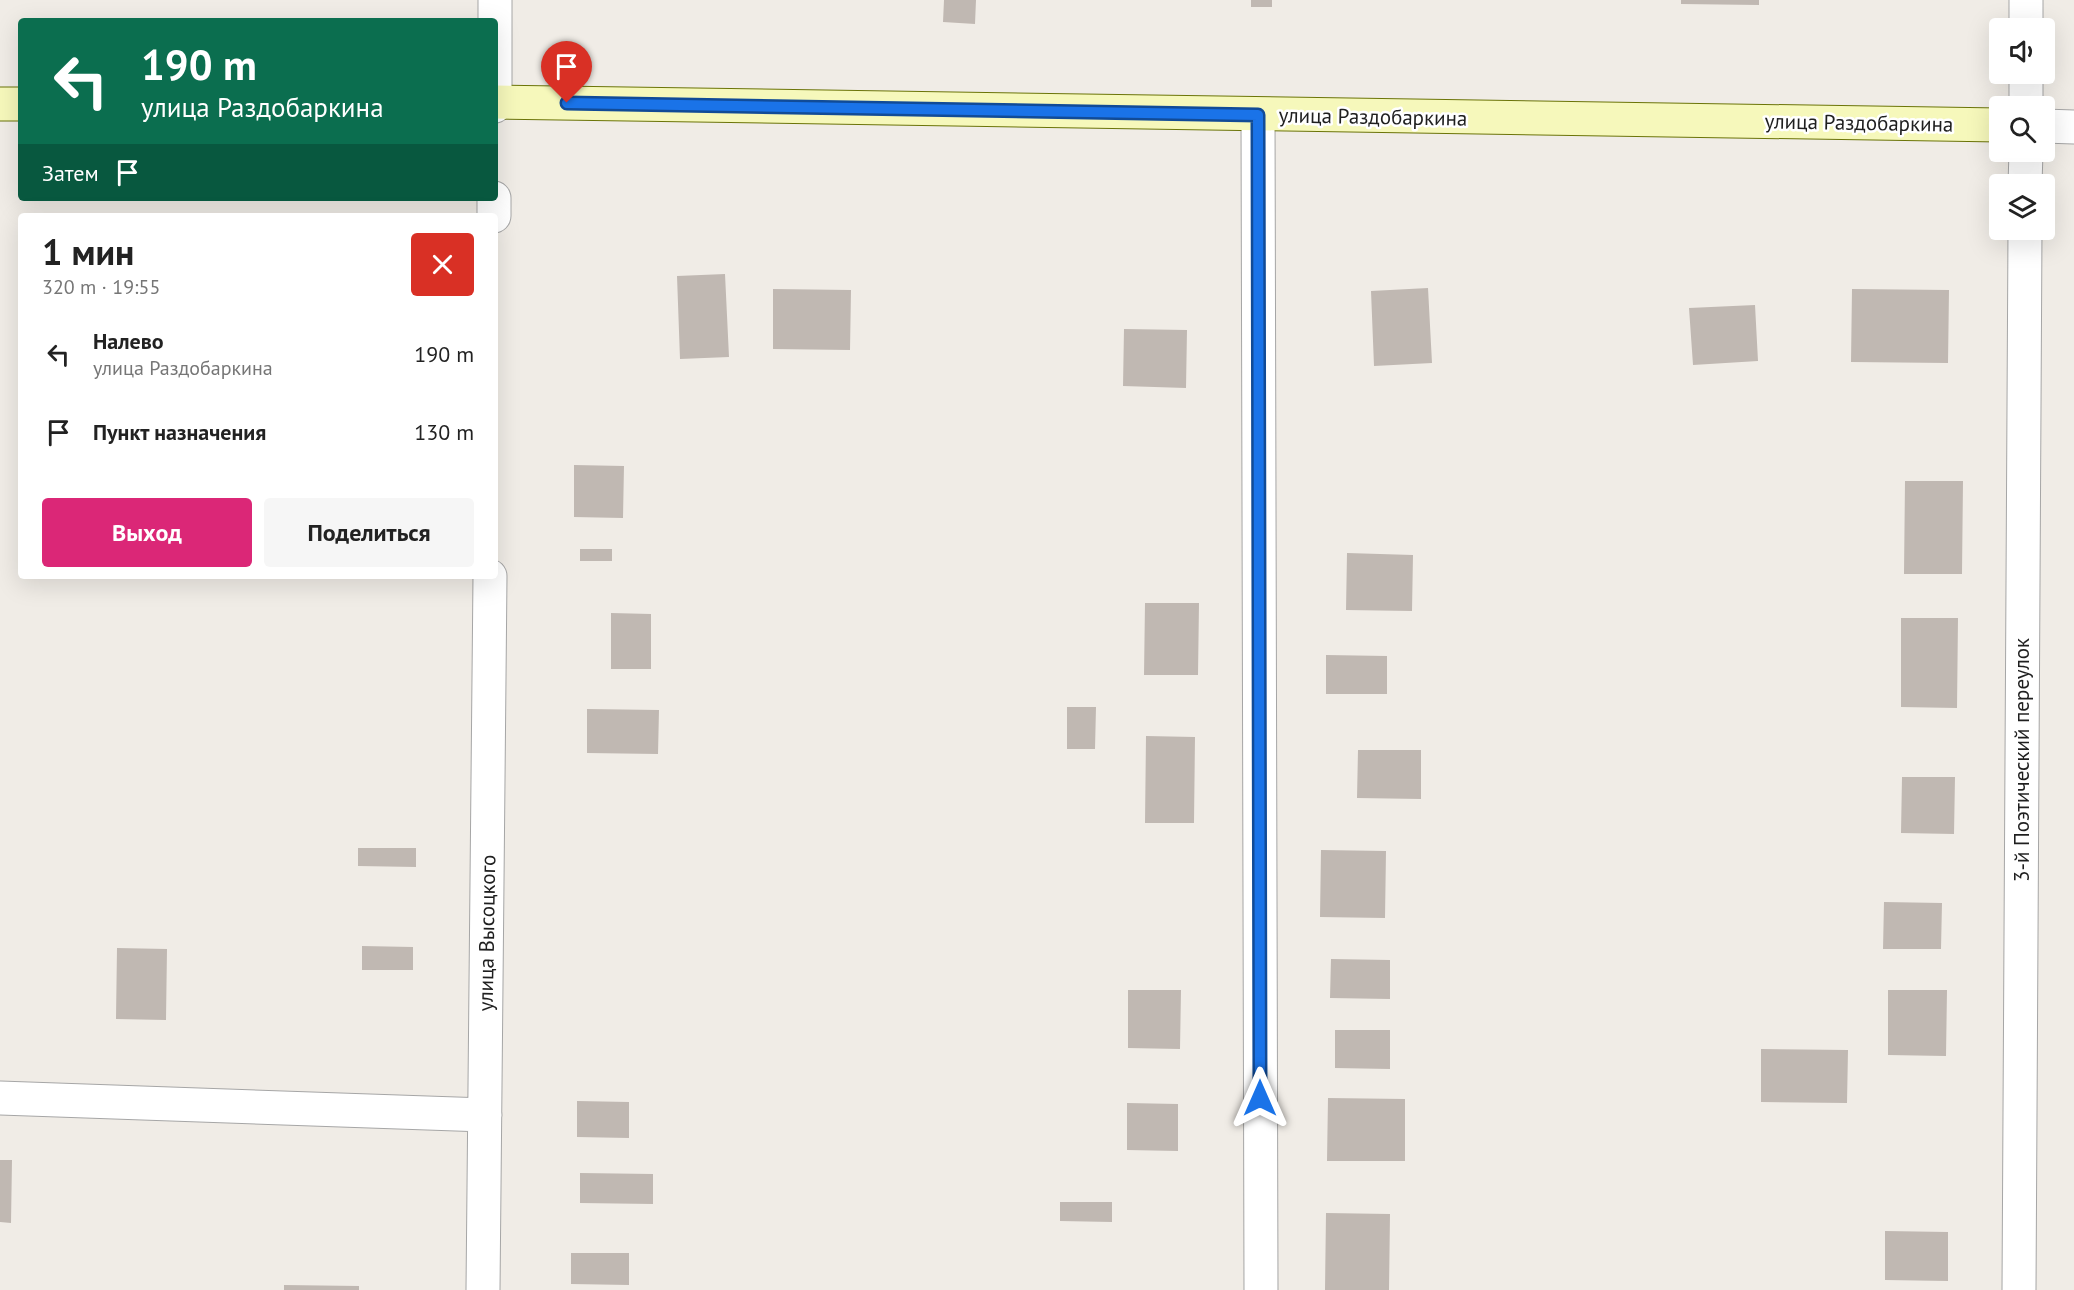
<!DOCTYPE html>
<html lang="ru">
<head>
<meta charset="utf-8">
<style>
  :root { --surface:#fff; --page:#f6f6f6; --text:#222; --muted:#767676; --accent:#db2777 }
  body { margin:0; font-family:"PT Sans",sans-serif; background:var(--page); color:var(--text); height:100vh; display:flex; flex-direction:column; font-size:22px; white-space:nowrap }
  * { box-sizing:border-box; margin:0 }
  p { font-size:20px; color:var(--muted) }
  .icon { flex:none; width:33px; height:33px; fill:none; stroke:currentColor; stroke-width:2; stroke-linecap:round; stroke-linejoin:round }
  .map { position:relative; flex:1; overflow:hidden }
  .sheet { position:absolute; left:18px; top:213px; width:480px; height:366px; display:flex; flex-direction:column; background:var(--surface); border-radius:6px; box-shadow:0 6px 24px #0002 }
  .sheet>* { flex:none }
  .guide { position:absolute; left:18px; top:18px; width:480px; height:183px; border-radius:6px; box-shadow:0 6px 24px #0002; background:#0b6e4f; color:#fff; overflow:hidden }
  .tools { position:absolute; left:1989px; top:18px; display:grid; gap:12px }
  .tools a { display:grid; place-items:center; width:66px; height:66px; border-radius:6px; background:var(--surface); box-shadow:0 6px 24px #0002; font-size:30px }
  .pin { position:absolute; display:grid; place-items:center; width:51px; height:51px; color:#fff; margin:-62px -26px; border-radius:50% 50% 50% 0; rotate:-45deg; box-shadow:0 0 6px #0007 }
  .pin .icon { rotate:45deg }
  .me { position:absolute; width:66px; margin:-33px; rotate:0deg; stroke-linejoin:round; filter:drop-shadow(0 0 4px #0008) }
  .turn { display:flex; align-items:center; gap:21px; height:126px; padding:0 24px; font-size:27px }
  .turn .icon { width:78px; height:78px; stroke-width:2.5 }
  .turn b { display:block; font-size:42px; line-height:51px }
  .then { display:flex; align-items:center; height:57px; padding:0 24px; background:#0003; gap:12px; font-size:22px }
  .round { display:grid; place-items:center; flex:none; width:63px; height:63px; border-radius:6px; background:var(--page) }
  .headline { display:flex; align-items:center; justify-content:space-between; height:102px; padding:0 24px }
  h1 { font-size:36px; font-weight:800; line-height:45px }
  .primary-button { display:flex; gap:12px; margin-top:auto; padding:12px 24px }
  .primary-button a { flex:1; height:69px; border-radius:6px; background:var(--accent); color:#fff; font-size:24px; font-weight:800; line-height:69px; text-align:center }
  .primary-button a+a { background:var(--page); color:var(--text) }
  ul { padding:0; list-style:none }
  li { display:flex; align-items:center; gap:18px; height:78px; padding:0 24px }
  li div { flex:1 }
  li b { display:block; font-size:22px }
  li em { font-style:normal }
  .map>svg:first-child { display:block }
  .building { fill:#c0b8b2 }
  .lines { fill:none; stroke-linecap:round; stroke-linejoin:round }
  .street-casing { stroke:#a6a6a6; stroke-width:35 }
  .secondary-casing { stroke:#6b7408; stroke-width:35 }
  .street { stroke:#fff; stroke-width:33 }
  .secondary { stroke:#f6f8bb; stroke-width:33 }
  .route-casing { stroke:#114b97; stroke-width:15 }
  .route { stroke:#1a73e8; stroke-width:10 }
  .labels { text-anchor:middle; stroke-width:5; stroke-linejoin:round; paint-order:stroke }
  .street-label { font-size:21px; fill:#1f1f1f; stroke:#fff }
</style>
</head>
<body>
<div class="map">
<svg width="2074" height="1290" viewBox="0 0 2074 1290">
  <rect width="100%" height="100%" fill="#f0ece6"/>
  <!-- building -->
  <path class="building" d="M 944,0 L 976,0 L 975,24 L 943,22 Z
    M 1251,0 L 1272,0 L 1272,7 L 1251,7 Z
    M 1681,0 L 1759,0 L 1759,5 L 1681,4 Z
    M 725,274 L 729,357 L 680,359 L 677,276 Z
    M 1428,288 L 1432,363 L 1374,366 L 1371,291 Z
    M 773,289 L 851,290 L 850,350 L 773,349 Z
    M 1852,289 L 1949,290 L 1948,363 L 1851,362 Z
    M 1755,305 L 1758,361 L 1693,365 L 1689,308 Z
    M 1124,329 L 1187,330 L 1186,388 L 1123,386 Z
    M 574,465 L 624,466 L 623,518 L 574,517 Z
    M 1905,481 L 1963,481 L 1962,574 L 1904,574 Z
    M 580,549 L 612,549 L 612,561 L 580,561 Z
    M 1347,553 L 1413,555 L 1412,611 L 1346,610 Z
    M 1145,603 L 1199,603 L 1198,675 L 1144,675 Z
    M 611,613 L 651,614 L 651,669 L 611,669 Z
    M 1901,618 L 1958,618 L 1957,708 L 1901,707 Z
    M 1326,655 L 1387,656 L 1387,694 L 1326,694 Z
    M 1067,707 L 1096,707 L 1095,749 L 1067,749 Z
    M 587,709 L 659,710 L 658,754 L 587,753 Z
    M 1146,736 L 1195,737 L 1194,823 L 1145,823 Z
    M 1358,750 L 1421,750 L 1421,799 L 1357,798 Z
    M 1902,777 L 1955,777 L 1954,834 L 1901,833 Z
    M 358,848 L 416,848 L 416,867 L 358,866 Z
    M 1321,850 L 1386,851 L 1385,918 L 1320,917 Z
    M 1884,902 L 1942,903 L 1941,949 L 1883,949 Z
    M 362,946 L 413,947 L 413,970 L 362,970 Z
    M 117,948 L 167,949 L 166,1020 L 116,1019 Z
    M 1331,959 L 1390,960 L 1390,999 L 1330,998 Z
    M 1128,990 L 1181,990 L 1180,1049 L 1128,1048 Z
    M 1888,990 L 1947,990 L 1946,1056 L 1888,1055 Z
    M 1335,1030 L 1390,1030 L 1390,1069 L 1335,1068 Z
    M 1761,1049 L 1848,1050 L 1847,1103 L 1761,1102 Z
    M 1328,1098 L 1405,1099 L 1405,1161 L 1327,1161 Z
    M 577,1101 L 629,1102 L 629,1138 L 577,1137 Z
    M 1127,1103 L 1178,1104 L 1178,1151 L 1127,1150 Z
    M 0,1160 L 12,1160 L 11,1223 L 0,1222 Z
    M 580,1173 L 653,1174 L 653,1204 L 580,1203 Z
    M 1060,1202 L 1112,1202 L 1112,1222 L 1060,1221 Z
    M 1326,1213 L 1390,1214 L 1389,1290 L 1325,1290 Z
    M 1885,1231 L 1948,1232 L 1948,1281 L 1885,1280 Z
    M 571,1253 L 629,1253 L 629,1285 L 571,1284 Z
    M 284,1285 L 359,1286 L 359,1290 L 284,1290 Z"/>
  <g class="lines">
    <!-- street casing -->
    <g class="street-casing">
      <path id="street" d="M 2026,28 L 2026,0
        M 495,106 L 495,0
        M 2026,106 L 2026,74
        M 1258,115 L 1261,1290
        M 2044,126 L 2074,127
        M 2025,184 L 2026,152
        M 494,216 L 494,198
        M 0,1098 L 485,1115
        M 483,1290 L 490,576
        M 2019,1290 L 2025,230"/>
    </g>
    <!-- secondary casing -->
    <g class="secondary-casing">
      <path id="secondary" d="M 495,102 L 2000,125
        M 0,104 L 21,104"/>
    </g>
    <!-- street -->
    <use href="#street" class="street"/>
    <!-- secondary -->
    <use href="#secondary" class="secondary"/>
  </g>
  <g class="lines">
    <!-- route casing -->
    <g class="route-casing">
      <path id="route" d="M 567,103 L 1258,115 L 1260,1098"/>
    </g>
    <!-- route -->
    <use href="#route" class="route"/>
  </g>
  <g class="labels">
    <!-- street labels -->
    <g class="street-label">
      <text transform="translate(1373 117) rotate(1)" y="7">улица Раздобаркина</text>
      <text transform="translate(1859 123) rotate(1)" y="7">улица Раздобаркина</text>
      <text transform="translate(2022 760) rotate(-90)" y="7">3-й Поэтический переулок</text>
      <text transform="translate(487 933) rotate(-89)" y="7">улица Высоцкого</text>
    </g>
  </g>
</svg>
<div class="tools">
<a><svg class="icon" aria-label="sound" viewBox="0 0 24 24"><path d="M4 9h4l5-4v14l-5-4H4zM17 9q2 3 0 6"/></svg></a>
<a><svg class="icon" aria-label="search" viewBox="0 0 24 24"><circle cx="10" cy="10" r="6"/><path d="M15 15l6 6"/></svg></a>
<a><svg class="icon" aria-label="layers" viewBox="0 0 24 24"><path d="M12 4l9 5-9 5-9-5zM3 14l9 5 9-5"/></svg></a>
</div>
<div class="pin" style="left:567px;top:103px;background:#d93025"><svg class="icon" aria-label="arrive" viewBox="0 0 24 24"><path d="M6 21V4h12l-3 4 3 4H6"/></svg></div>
<svg class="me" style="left:1260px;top:1098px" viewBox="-20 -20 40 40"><path d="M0-17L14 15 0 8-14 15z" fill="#1a73e8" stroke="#fff" stroke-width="4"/></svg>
<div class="guide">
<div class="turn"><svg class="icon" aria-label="left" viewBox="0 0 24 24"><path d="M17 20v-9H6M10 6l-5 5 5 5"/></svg><div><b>190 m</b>улица Раздобаркина</div></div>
<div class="then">Затем<svg class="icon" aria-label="arrive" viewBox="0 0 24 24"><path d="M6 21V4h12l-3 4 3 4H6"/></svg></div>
</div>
<section class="sheet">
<div class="headline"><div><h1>1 мин</h1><p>320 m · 19:55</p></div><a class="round" style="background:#d93025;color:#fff"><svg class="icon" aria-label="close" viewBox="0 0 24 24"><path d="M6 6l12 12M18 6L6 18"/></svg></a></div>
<ul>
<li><svg class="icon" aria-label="left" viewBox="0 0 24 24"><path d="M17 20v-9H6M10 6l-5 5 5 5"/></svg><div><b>Налево</b><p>улица Раздобаркина</p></div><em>190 m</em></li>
<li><svg class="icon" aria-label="arrive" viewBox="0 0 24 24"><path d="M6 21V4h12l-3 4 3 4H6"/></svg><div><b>Пункт назначения</b></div><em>130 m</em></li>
</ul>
<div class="primary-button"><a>Выход</a><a>Поделиться</a></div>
</section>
</div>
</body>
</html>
